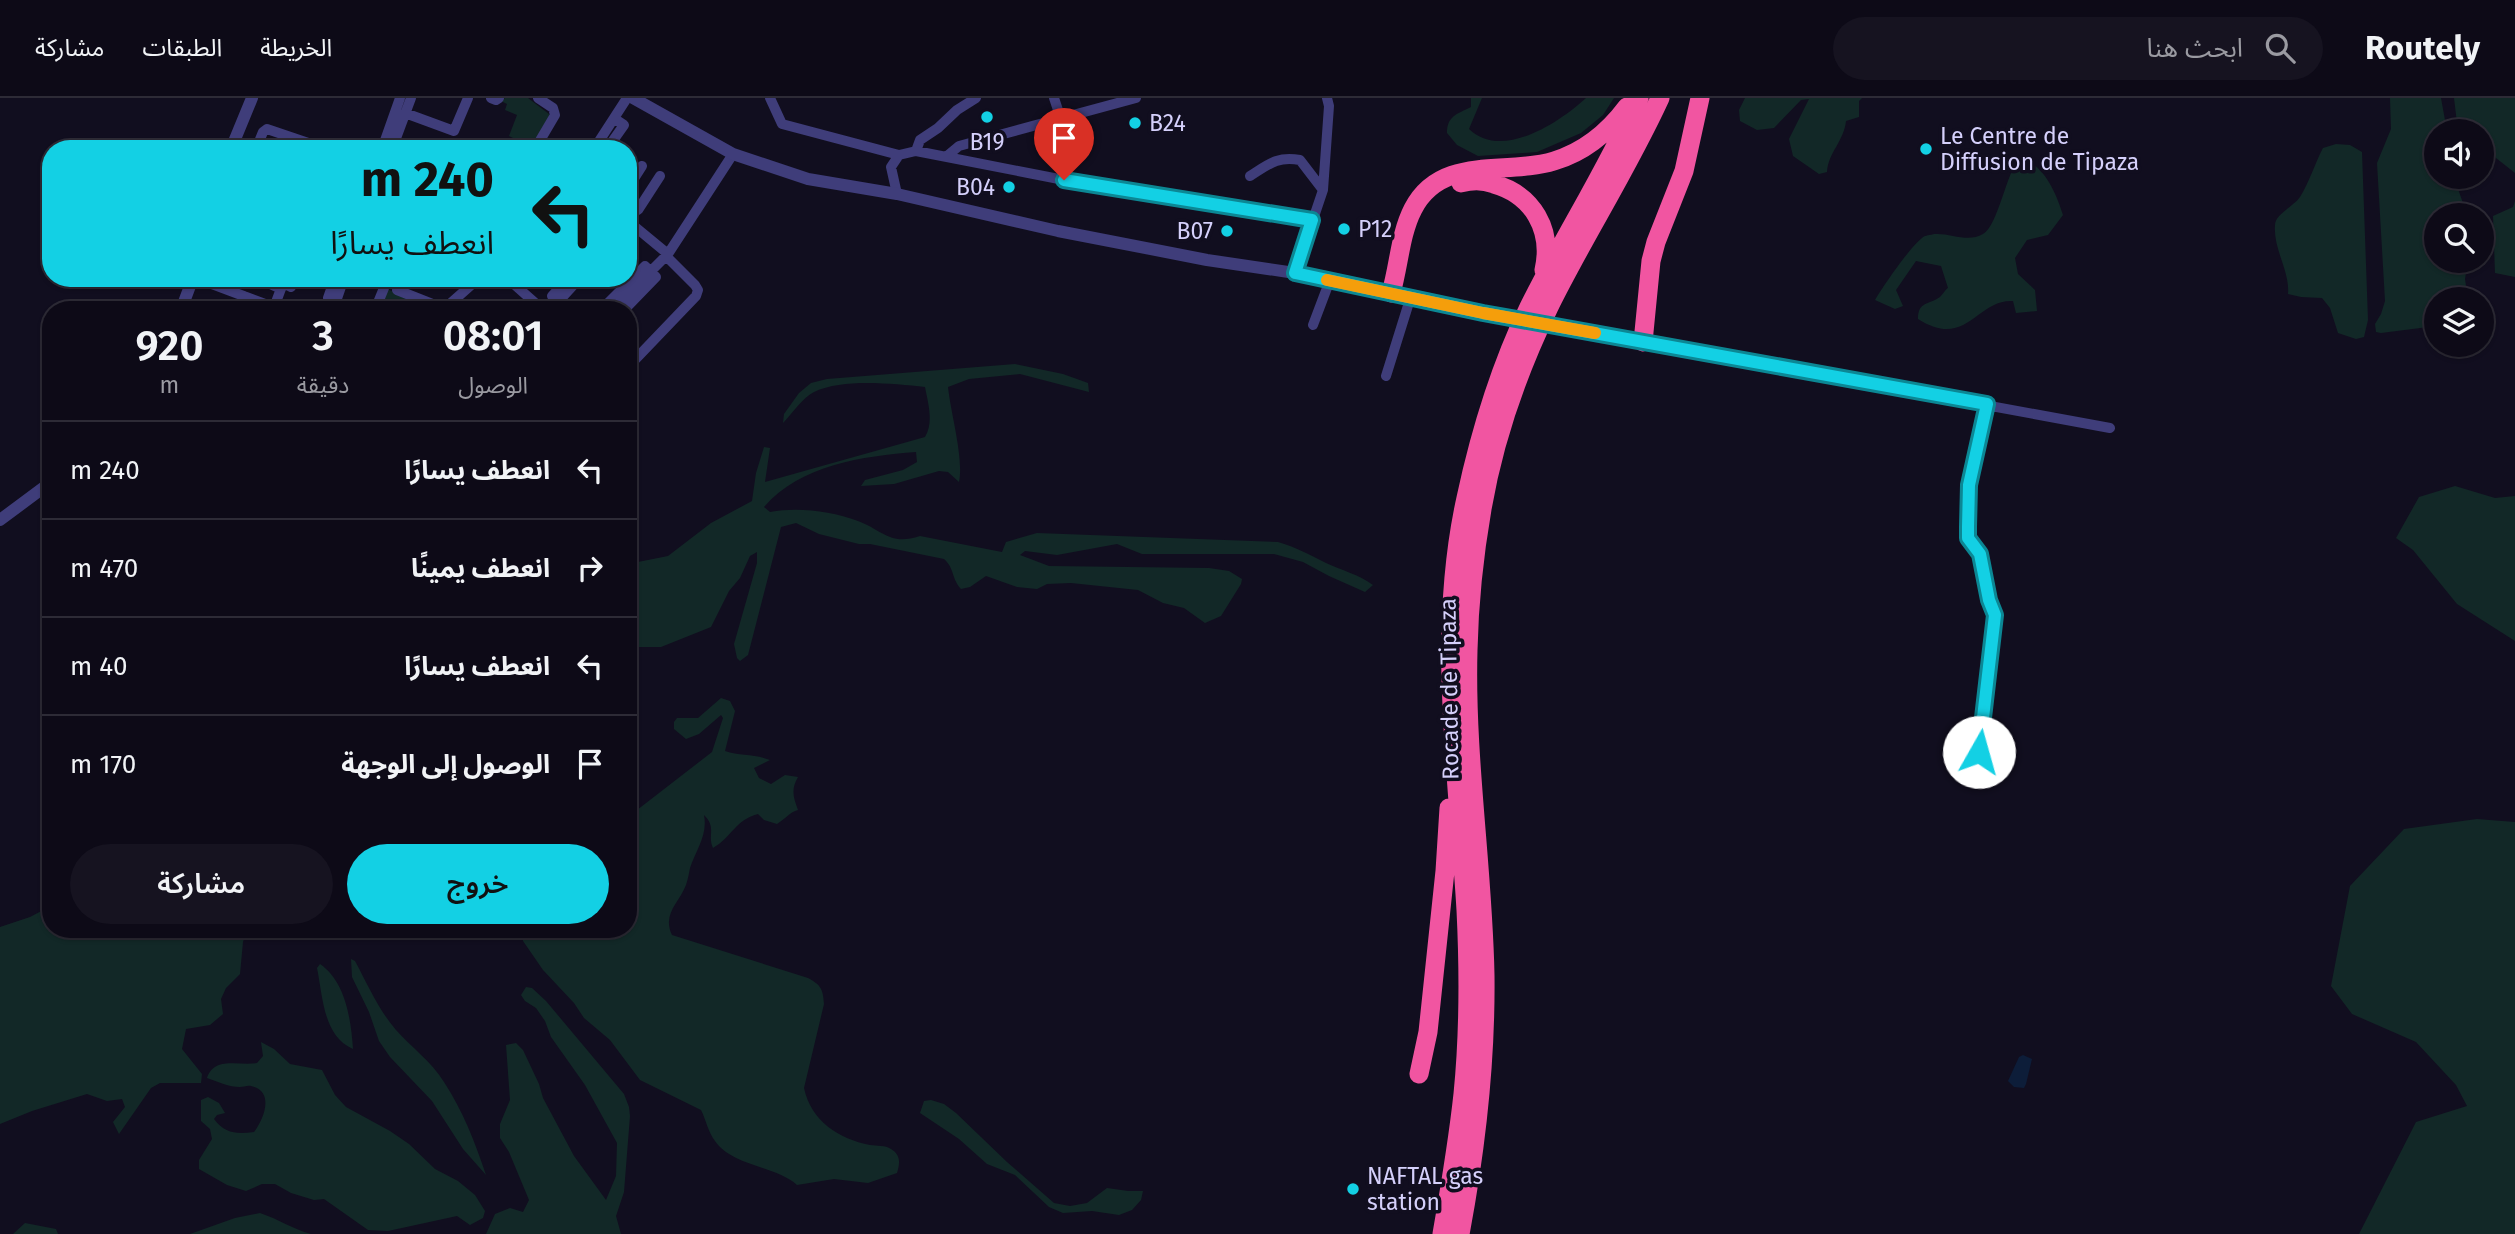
<!DOCTYPE html>
<html lang="ar">
<head>
<meta charset="utf-8">
<style>
  :root { --surface:#0d0a17; --page:#161320; --text:#f1f3f6; --muted:#9a9aa1; --line:#2d2b36; --accent:#13d0e4 }
  body { margin:0; font-family:"Fira Sans","Noto Sans Arabic",sans-serif; background:var(--page); color:var(--text); direction:rtl; height:100vh; display:flex; flex-direction:column; font-size:26px; white-space:nowrap }
  * { box-sizing:border-box; margin:0 }
  p { font-size:23px; color:var(--muted) }
  .icon { flex:none; width:38px; height:38px; fill:none; stroke:currentColor; stroke-width:2; stroke-linecap:round; stroke-linejoin:round }
  .map { position:relative; flex:1; overflow:hidden; direction:ltr }
  .sheet { position:absolute; left:42px; top:203px; width:595px; height:637px; display:flex; flex-direction:column; background:var(--surface); border-radius:28px; box-shadow:0 2px 5px #0004,0 0 0 2px var(--line); direction:rtl }
  .sheet>* { flex:none }
  .top-card { position:absolute; left:42px; top:42px; width:595px; height:147px; border-radius:28px; box-shadow:0 2px 5px #0004,0 0 0 2px var(--line); direction:rtl; background:#13d0e4; color:#111; overflow:hidden }
  .controls { position:absolute; left:2424px; top:21px; display:grid; gap:14px }
  .controls a { display:grid; place-items:center; width:70px; height:70px; border-radius:50%; background:var(--surface); box-shadow:0 2px 5px #0004,0 0 0 2px var(--line); font-size:35px }
  .pin { position:absolute; display:grid; place-items:center; width:60px; height:60px; color:#fff; margin:-72px -30px; border-radius:50% 50% 50% 0; rotate:-45deg; box-shadow:0 0 7px #0007 }
  .pin .icon { rotate:45deg }
  .me { position:absolute; width:77px; margin:-38px; rotate:7deg; stroke-linejoin:round; filter:drop-shadow(0 0 5px #0008) }
  .turn { display:flex; align-items:center; gap:24px; height:147px; padding:0 28px; font-size:32px }
  .turn .icon { width:91px; height:91px; stroke-width:2.5 }
  .turn b { display:block; font-size:49px; line-height:60px }
  .eta { display:flex; justify-content:space-evenly; align-items:center; height:119px; text-align:center }
  .eta b { font-size:42px; font-weight:600; line-height:49px }
  .primary-button { display:flex; gap:14px; margin-top:auto; padding:14px 28px }
  .primary-button a { flex:1; height:80px; border-radius:42px; background:var(--accent); color:#111; font-size:28px; font-weight:600; line-height:80px; text-align:center }
  .primary-button a+a { background:var(--page); color:var(--text) }
  ul { padding:0; list-style:none }
  li { display:flex; align-items:center; gap:21px; height:98px; padding:0 28px; border-top:2px solid var(--line) }
  li div { flex:1 }
  li b { display:block; font-size:26px }
  li em { font-style:normal }
  header { display:flex; align-items:center; gap:42px; box-sizing:border-box; height:98px; padding:0 35px; background:var(--surface); border-bottom:2px solid var(--line) }
  header strong { font-size:33px }
  nav { display:flex; gap:38px; margin-inline-start:auto; font-size:24px }
  .search { width:490px; height:63px; background:var(--page); display:flex; align-items:center; gap:18px; box-sizing:border-box; padding:0 24px; border-radius:38px; color:var(--muted); font-size:26px }
  .map>svg:first-child { display:block }
  .green { fill:#122827 }
  .water { fill:#0d1d39 }
  .lines { fill:none; stroke-linecap:round; stroke-linejoin:round }
  .minor { stroke:#3f3d7a; stroke-width:10 }
  .tertiary { stroke:#3f3d7a; stroke-width:12 }
  .motorway { stroke:#f155a1; stroke-width:19 }
  .route-casing { stroke:#0c8794; stroke-width:18 }
  .route { stroke:#13d0e4; stroke-width:12 }
  .slow { stroke:#f59e0b; stroke-width:12 }
  .poi-dot { fill:#13d0e4; stroke:#110e1f; stroke-width:2.5 }
  .labels { text-anchor:middle; stroke-width:7; stroke-linejoin:round; paint-order:stroke }
  .poi-label { font-size:23px; fill:#d5d0fb; stroke:#110e1f; text-anchor:start }
  .street-label { font-size:23px; fill:#d5d0fb; stroke:#110e1f }
</style>
</head>
<body>
<header>
<strong>Routely</strong>
<div class="search"><svg class="icon" aria-label="search" viewBox="0 0 24 24"><circle cx="10" cy="10" r="6"/><path d="M15 15l6 6"/></svg>ابحث هنا</div>
<nav><a>الخريطة</a><a>الطبقات</a><a>مشاركة</a></nav>
</header>
<div class="map">
<svg width="2515" height="1136" viewBox="0 0 2515 1136">
  <rect width="100%" height="100%" fill="#110e1f"/>
  <!-- green -->
  <path class="green" d="M 505,0 L 528,0 L 549,16 L 549,20 L 532,50 L 509,38 L 517,17 L 505,12 L 507,6 L 501,3 Z
    M 1471,0 L 1482,0 L 1469,31 C 1502,63 1560,24 1586,0 L 1614,0 L 1603,17 L 1581,35 L 1537,54 L 1478,58 L 1457,47 L 1447,35 C 1447,18 1457,16 1471,9 Z
    M 1745,0 L 1862,0 L 1859,3 L 1859,19 L 1846,23 C 1844,43 1828,55 1827,74 L 1819,76 L 1793,58 L 1789,41 L 1809,1 L 1801,2 L 1774,30 L 1757,32 L 1740,23 L 1739,12 Z
    M 2390,0 L 2441,0 L 2447,33 L 2436,33 L 2436,79 L 2454,79 L 2467,117 L 2436,117 L 2436,163 L 2468,163 L 2465,181 L 2468,201 L 2436,201 L 2436,228 L 2381,235 L 2376,234 L 2375,226 L 2381,216 L 2385,203 L 2377,65 L 2391,31 Z
    M 2454,0 L 2515,0 L 2515,75 L 2482,49 L 2482,33 L 2466,33 L 2457,25 Z
    M 2336,46 L 2350,47 L 2362,54 L 2368,222 L 2364,239 L 2356,241 L 2338,235 L 2330,210 L 2322,200 L 2301,199 L 2288,196 C 2290,173 2273,151 2275,127 C 2275,116 2293,109 2300,99 C 2309,85 2315,65 2323,50 Z
    M 2020,59 C 2044,67 2056,94 2063,117 L 2048,137 L 2027,142 L 2015,160 L 2018,176 L 2035,192 L 2037,213 L 2016,215 L 2013,203 C 1976,201 1967,252 1918,221 C 1918,203 1929,207 1940,199 C 1941,198 1947,190 1948,190 L 1941,168 L 1916,163 L 1896,192 L 1903,208 L 1895,211 L 1875,202 C 1882,190 1913,144 1925,138 C 1925,138 1934,136 1935,136 C 1951,135 1968,145 1983,136 C 1998,128 2006,75 2020,59 Z
    M 2515,103 L 2515,179 L 2495,175 L 2493,118 L 2513,109 Z
    M 387,191 L 425,206 L 418,212 L 379,212 Z
    M 1015,266 L 1063,276 L 1088,285 L 1089,294 L 1020,276 L 969,281 L 948,289 C 951,317 964,360 959,384 L 948,374 L 939,373 L 894,386 L 861,388 L 865,382 L 903,372 L 917,364 L 916,354 C 863,358 800,367 764,409 L 770,414 C 798,409 831,413 858,423 C 884,433 890,448 920,438 L 1002,454 L 1006,444 L 1037,435 L 1278,444 C 1298,450 1308,456 1326,465 C 1343,473 1358,476 1373,487 L 1365,494 L 1329,478 L 1303,464 L 1274,456 L 1142,456 L 1117,446 L 1057,457 L 1025,453 L 1020,457 L 1049,468 L 1209,470 L 1229,473 L 1242,481 L 1241,486 L 1221,518 L 1205,525 L 1184,510 L 1163,505 L 1138,492 L 1071,485 L 1047,486 L 1037,491 L 1017,489 L 986,478 L 970,489 L 961,491 C 951,480 955,471 944,461 L 870,446 L 859,446 L 819,436 L 796,425 L 781,429 L 748,557 L 740,563 L 737,560 L 734,546 L 757,465 L 757,454 L 750,458 L 740,480 L 729,493 L 711,529 L 661,549 L 628,549 L 628,466 L 668,458 L 711,425 L 752,403 L 756,375 L 764,349 L 770,350 L 765,384 L 925,339 C 934,324 928,305 925,289 C 893,286 844,280 814,294 C 803,299 792,316 783,325 L 784,316 L 799,295 L 811,285 L 827,281 Z
    M 2455,388 L 2495,400 L 2515,398 L 2515,543 L 2457,506 L 2413,452 L 2396,440 L 2419,399 Z
    M 721,600 L 730,603 L 735,613 L 725,653 C 740,658 756,656 770,662 L 754,670 L 759,680 L 771,686 L 785,677 L 798,679 C 791,691 793,699 798,712 C 790,714 785,721 777,726 L 764,722 L 758,716 C 735,722 732,739 713,750 C 707,737 717,730 704,717 C 708,737 696,752 690,770 C 689,775 688,781 686,787 C 679,805 662,816 672,837 L 808,880 C 821,887 823,891 824,906 L 804,990 C 811,1023 839,1041 870,1047 C 877,1048 885,1047 891,1051 C 901,1057 900,1065 897,1075 L 868,1085 L 834,1081 L 797,1087 C 776,1068 732,1068 715,1043 C 708,1034 706,1022 701,1012 L 640,982 L 610,942 L 584,920 L 574,905 L 543,872 L 523,843 L 523,831 L 628,831 L 628,719 L 712,654 L 723,620 L 721,617 L 699,636 L 686,641 L 674,631 L 674,624 L 677,620 L 698,620 Z
    M 2477,721 L 2515,724 L 2515,1136 L 2359,1136 L 2416,1024 L 2467,1008 L 2456,987 L 2416,944 L 2352,916 L 2331,888 L 2350,788 L 2404,731 Z
    M 51,808 L 51,831 L 247,831 L 243,844 L 240,876 L 226,890 L 221,901 L 223,916 L 210,927 L 186,931 L 182,951 L 202,976 L 201,985 L 160,985 L 151,990 L 119,1036 L 113,1024 L 125,1009 L 122,1001 L 107,1003 L 87,996 L 32,1013 L 0,1026 L 0,829 L 30,819 Z
    M 351,861 L 355,863 C 368,887 378,911 396,932 C 412,950 431,963 444,984 C 463,1013 475,1044 486,1077 L 463,1051 L 432,1003 L 390,959 L 379,943 L 369,914 L 352,879 Z
    M 320,866 C 346,884 351,922 353,951 C 323,938 323,899 317,870 Z
    M 526,889 L 532,890 L 546,903 L 624,996 L 629,1009 L 630,1018 L 624,1094 L 616,1118 L 621,1136 L 486,1136 L 495,1116 L 510,1110 L 523,1114 L 529,1102 L 509,1054 L 500,1040 L 500,1026 L 510,1002 L 506,947 L 516,945 L 523,952 L 539,986 L 543,1000 L 574,1058 L 606,1102 L 616,1078 L 617,1045 L 585,987 L 551,939 L 545,923 L 536,910 L 525,903 L 521,897 Z
    M 261,944 L 274,951 L 290,966 L 322,972 L 335,997 L 346,1009 L 390,1033 L 409,1046 L 435,1071 L 458,1083 L 475,1097 L 485,1113 L 483,1120 L 470,1127 L 457,1118 L 388,1133 L 368,1132 L 324,1101 L 314,1102 L 291,1095 L 275,1086 L 262,1086 L 246,1093 L 227,1087 L 199,1071 L 199,1062 L 212,1041 L 210,1031 L 201,1023 L 201,1002 L 208,999 L 219,1005 L 225,1015 L 217,1017 L 214,1021 C 225,1036 237,1036 254,1034 C 264,1021 275,993 251,988 C 248,987 243,989 240,989 C 229,989 218,984 207,980 C 214,958 239,968 257,965 L 263,958 Z
    M 931,1002 L 944,1006 L 956,1015 L 1007,1064 L 1054,1105 L 1070,1108 L 1087,1105 L 1107,1090 L 1128,1093 L 1143,1093 L 1141,1102 L 1132,1112 L 1119,1117 L 1092,1113 L 1063,1115 L 1049,1109 L 1015,1077 L 987,1066 L 959,1041 L 920,1015 L 924,1003 Z
    M 260,1115 C 278,1121 293,1131 311,1136 L 190,1136 L 235,1120 Z
    M 25,1125 L 56,1131 L 58,1136 L 13,1136 Z"/>
  <!-- water -->
  <path class="water" d="M 2023,957 L 2032,961 L 2026,986 L 2024,990 L 2014,989 L 2008,983 L 2019,959 Z"/>
  <g class="lines">
    <!-- minor -->
    <path class="minor" d="M 491,0 L 496,2 L 499,0
      M 770,0 L 782,26 L 899,57
      M 1054,0 L 1061,21
      M 405,15 L 454,33 L 468,0
      M 256,51 L 263,34 L 267,31 L 326,51
      M 382,51 L 400,0
      M 392,51 L 411,0
      M 535,51 L 555,17 L 553,10 L 538,0
      M 594,51 L 627,0
      M 607,51 L 624,27 L 615,21
      M 916,53 L 920,42 L 938,30 L 957,12 L 976,0
      M 947,58 L 959,48 L 1136,0
      M 1250,78 C 1269,66 1277,58 1300,62 L 1323,92
      M 628,90 L 642,68
      M 897,96 L 891,69 L 899,57 L 916,53 L 1064,82 L 1313,123
      M 628,105 L 638,112 L 660,78
      M 628,123 L 668,156
      M 1295,175 L 1323,92 L 1329,8 L 1327,0
      M 196,180 L 281,212
      M 257,180 L 281,191
      M 335,180 L 328,200 L 336,203
      M 507,180 L 543,212
      M 568,180 L 552,198 L 559,203 L 580,180
      M 283,185 L 291,189 L 294,180
      M 397,192 L 445,211
      M 239,212 L 244,198
      M 273,212 L 285,180
      M 333,212 L 344,180
      M 375,212 L 384,190
      M 443,212 L 479,180
      M 601,212 L 645,168 L 656,179 L 624,212
      M 612,212 L 668,156 L 733,56
      M 1313,227 L 1330,182
      M 1643,244 L 2110,330
      M 628,269 L 696,198 L 698,192 L 695,187 L 666,158
      M 1386,278 L 1411,198
      M 1987,306 L 1969,387 L 1967,429 L 1968,441 L 1980,456 L 1989,502 L 1995,517 L 1979,654 L 1992,657"/>
    <!-- tertiary -->
    <path class="tertiary" d="M 633,0 L 733,56 L 808,81 L 897,96 L 1058,133 L 1207,162 L 1295,175 L 1483,215 L 1643,244
      M 231,51 L 252,0
      M 181,212 L 193,180
      M 0,422 L 51,384"/>
    <!-- motorway -->
    <path class="motorway" d="M 1461,85 C 1471,82 1484,82 1494,86 C 1533,97 1553,132 1544,172
      M 1391,195 C 1399,168 1400,136 1413,111 C 1441,56 1506,78 1554,63 C 1584,54 1609,33 1627,9
      M 1643,244 L 1651,163 L 1656,144 L 1684,73 L 1700,0
      M 1419,976 L 1428,934 L 1445,773 L 1449,710
      M 1442,1136 C 1450,1090 1458,1043 1463,996 C 1469,936 1469,873 1466,812 C 1458,676 1436,535 1466,400 C 1480,335 1500,269 1529,209 C 1564,138 1607,72 1639,0
      M 1460,1136 C 1476,1051 1486,964 1485,877 C 1483,769 1465,660 1468,552 C 1469,505 1474,457 1482,411 C 1494,341 1518,273 1549,209 C 1584,138 1627,72 1660,0"/>
  </g>
  <g class="lines">
    <!-- route casing -->
    <g class="route-casing">
      <path id="route" d="M 1064,82 L 1312,122 L 1295,175 L 1483,215 L 1987,306 L 1969,387 L 1968,429 L 1968,440 L 1980,456 L 1989,502 L 1995,517 L 1979,654"/>
    </g>
    <!-- route -->
    <use href="#route" class="route"/>
    <!-- slow -->
    <path class="slow" d="M 1327,182 L 1483,215 L 1595,235"/>
  </g>
  <!-- markers -->
  <g class="poi-dot">
    <circle cx="987" cy="19" r="7"/>
    <circle cx="1135" cy="25" r="7"/>
    <circle cx="1926" cy="51" r="7"/>
    <circle cx="1009" cy="89" r="7"/>
    <circle cx="1344" cy="131" r="7"/>
    <circle cx="1227" cy="133" r="7"/>
    <circle cx="1353" cy="1091" r="7"/>
  </g>
  <g class="labels">
    <!-- poi labels -->
    <g class="poi-label">
      <text x="1149" y="33">B24</text>
      <text x="1940" y="46">Le Centre de<tspan x="1940" dy="26">Diffusion de Tipaza</tspan></text>
      <text x="987" y="52" text-anchor="middle">B19</text>
      <text x="995" y="97" text-anchor="end">B04</text>
      <text x="1358" y="139">P12</text>
      <text x="1213" y="141" text-anchor="end">B07</text>
      <text x="1367" y="1086">NAFTAL gas<tspan x="1367" dy="26">station</tspan></text>
    </g>
    <!-- street labels -->
    <g class="street-label">
      <text transform="translate(1449 591) rotate(-91)" y="8">Rocade de Tipaza</text>
    </g>
  </g>
</svg>
<div class="controls">
<a><svg class="icon" aria-label="sound" viewBox="0 0 24 24"><path d="M4 9h4l5-4v14l-5-4H4zM17 9q2 3 0 6"/></svg></a>
<a><svg class="icon" aria-label="search" viewBox="0 0 24 24"><circle cx="10" cy="10" r="6"/><path d="M15 15l6 6"/></svg></a>
<a><svg class="icon" aria-label="layers" viewBox="0 0 24 24"><path d="M12 4l9 5-9 5-9-5zM3 14l9 5 9-5"/></svg></a>
</div>
<div class="pin" style="left:1064px;top:82px;background:#d93025"><svg class="icon" aria-label="arrive" viewBox="0 0 24 24"><path d="M6 21V4h12l-3 4 3 4H6"/></svg></div>
<svg class="me" style="left:1979px;top:654px" viewBox="-20 -20 40 40"><circle r="19" fill="#fff"/><path d="M0-13L10 11 0 6-10 11z" fill="#13d0e4"/></svg>
<div class="top-card">
<div class="turn"><svg class="icon" aria-label="left" viewBox="0 0 24 24"><path d="M17 20v-9H6M10 6l-5 5 5 5"/></svg><div><b>240 m</b>انعطف يسارًا</div></div>
</div>
<section class="sheet">
<div class="eta">
<div><b>08:01</b><p>الوصول</p></div>
<div><b>3</b><p>دقيقة</p></div>
<div><b>920</b><p>m</p></div>
</div>
<ul>
<li><svg class="icon" aria-label="left" viewBox="0 0 24 24"><path d="M17 20v-9H6M10 6l-5 5 5 5"/></svg><div><b>انعطف يسارًا</b></div><em>240 m</em></li>
<li><svg class="icon" aria-label="right" viewBox="0 0 24 24"><path d="M7 20v-9h11M14 6l5 5-5 5"/></svg><div><b>انعطف يمينًا</b></div><em>470 m</em></li>
<li><svg class="icon" aria-label="left" viewBox="0 0 24 24"><path d="M17 20v-9H6M10 6l-5 5 5 5"/></svg><div><b>انعطف يسارًا</b></div><em>40 m</em></li>
<li><svg class="icon" aria-label="arrive" viewBox="0 0 24 24"><path d="M6 21V4h12l-3 4 3 4H6"/></svg><div><b>الوصول إلى الوجهة</b></div><em>170 m</em></li>
</ul>
<div class="primary-button"><a>خروج</a><a>مشاركة</a></div>
</section>
</div>
</body>
</html>
